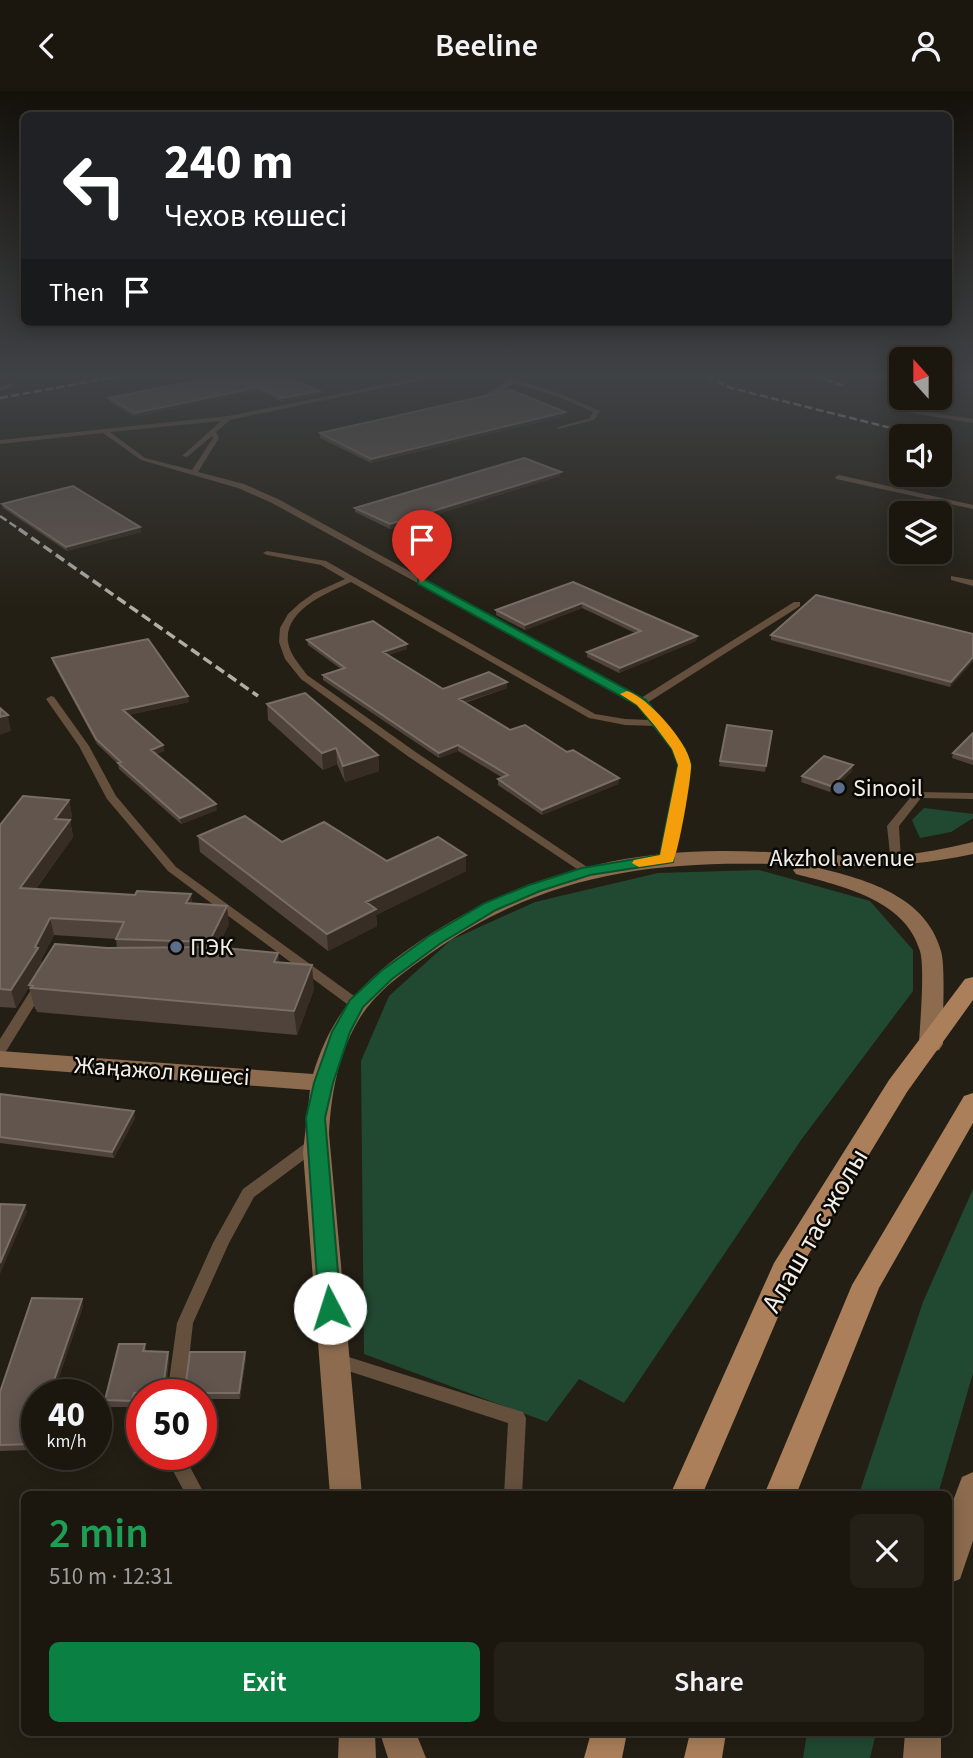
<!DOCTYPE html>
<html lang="en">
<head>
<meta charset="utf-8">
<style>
  :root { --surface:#1b170f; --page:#242018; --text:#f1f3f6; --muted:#a09f9e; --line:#39362f; --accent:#0b8043 }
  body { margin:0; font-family:"Source Sans 3",sans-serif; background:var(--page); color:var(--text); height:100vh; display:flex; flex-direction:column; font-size:26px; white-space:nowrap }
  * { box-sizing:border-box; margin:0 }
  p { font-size:23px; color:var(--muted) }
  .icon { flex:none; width:38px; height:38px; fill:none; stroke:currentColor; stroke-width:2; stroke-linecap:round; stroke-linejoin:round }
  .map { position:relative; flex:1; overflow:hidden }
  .details { position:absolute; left:21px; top:1400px; width:931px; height:245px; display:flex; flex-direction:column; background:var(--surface); border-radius:10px; box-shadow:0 4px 18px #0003,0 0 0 2px var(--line) }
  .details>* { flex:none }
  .top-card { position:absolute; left:21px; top:21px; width:931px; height:214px; border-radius:10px; box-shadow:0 4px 18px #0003,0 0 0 2px var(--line); background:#202124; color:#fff; overflow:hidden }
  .needle { width:46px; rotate:339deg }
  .fabs { position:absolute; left:889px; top:256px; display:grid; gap:14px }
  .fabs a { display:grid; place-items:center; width:63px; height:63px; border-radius:10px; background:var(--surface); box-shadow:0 4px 18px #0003,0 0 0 2px var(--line); font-size:35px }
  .speed { position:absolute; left:21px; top:1288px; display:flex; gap:14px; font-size:35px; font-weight:700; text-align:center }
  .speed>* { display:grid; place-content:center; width:91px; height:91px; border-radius:50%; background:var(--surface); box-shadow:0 4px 18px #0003,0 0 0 2px var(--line); line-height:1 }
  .speed small { font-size:18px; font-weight:400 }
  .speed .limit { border:10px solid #d22; background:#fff; color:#111 }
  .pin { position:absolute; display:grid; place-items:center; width:60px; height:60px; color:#fff; margin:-72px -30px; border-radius:50% 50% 50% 0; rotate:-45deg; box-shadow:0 0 7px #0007 }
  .pin .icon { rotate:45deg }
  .me { position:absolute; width:77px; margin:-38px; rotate:355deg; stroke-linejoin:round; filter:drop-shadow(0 0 5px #0008) }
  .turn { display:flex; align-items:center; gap:24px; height:147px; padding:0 28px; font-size:32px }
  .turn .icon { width:91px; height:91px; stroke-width:2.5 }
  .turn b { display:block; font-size:49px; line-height:60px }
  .then { display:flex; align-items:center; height:66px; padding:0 28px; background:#0003; gap:14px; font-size:26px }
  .round { display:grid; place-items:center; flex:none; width:74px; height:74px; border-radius:10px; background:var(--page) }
  .summary { display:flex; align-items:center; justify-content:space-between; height:119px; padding:0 28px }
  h1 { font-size:42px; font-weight:600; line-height:52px; color:#1e9e55 }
  .button { display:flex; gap:14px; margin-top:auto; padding:14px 28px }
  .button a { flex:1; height:80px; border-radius:10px; background:var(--accent); color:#fff; font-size:28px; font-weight:600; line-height:80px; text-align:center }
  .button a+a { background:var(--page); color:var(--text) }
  header { display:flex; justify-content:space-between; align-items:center; height:91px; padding:0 28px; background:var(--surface); font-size:32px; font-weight:600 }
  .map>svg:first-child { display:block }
  .green { fill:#214931 }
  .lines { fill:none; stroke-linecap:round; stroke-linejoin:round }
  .lane { fill:#65503e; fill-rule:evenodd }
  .secondary { fill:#8c6b4e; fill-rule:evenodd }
  .primary { fill:#ab7f5a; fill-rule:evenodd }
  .rail-far1 { stroke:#b2aea6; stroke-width:2.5; stroke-dasharray:8 3.5; stroke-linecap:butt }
  .rail { stroke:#b2aea6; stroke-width:3.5; stroke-dasharray:10 5; stroke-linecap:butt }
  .wall { fill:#4f433c; fill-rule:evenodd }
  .shaded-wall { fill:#372d24 }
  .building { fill:#61554e; stroke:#786e66; stroke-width:2 }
  .route { fill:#0b8043; stroke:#07532c; stroke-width:2 }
  .slow { fill:#f59e0b }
  .service-dot { fill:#5c6f8a; stroke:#0b0905; stroke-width:2.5 }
  .labels { text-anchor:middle; stroke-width:5; stroke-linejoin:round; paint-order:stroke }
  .poi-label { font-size:24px; fill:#f2efe8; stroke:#0b0905; text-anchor:start }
  .street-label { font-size:24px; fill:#f2efe8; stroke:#0b0905 }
  .near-street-label { font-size:28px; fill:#f2efe8; stroke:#0b0905 }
</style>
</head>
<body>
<header><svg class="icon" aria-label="back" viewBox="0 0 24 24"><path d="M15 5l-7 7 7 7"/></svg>Beeline<svg class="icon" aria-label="person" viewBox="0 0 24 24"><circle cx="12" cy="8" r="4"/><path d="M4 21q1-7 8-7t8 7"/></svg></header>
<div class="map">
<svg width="973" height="1667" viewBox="0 0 973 1667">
  <rect width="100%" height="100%" fill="#241f14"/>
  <!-- green -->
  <path class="green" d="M 924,717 L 973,723 L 973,727 L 951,741 L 920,747 L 912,729 Z
    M 759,779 L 870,810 L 913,859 L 913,900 L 801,1049 L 624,1312 L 579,1288 L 547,1331 L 364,1263 L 361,970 L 389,905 L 451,849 L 535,811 L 658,782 Z
    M 973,1098 L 973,1282 L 938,1403 L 859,1403 L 923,1211 Z
    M 807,1642 L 876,1642 L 870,1667 L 803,1667 Z"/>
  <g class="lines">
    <!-- lane -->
    <path class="lane" d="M 428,285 L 440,285 L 230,329 L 216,341 L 219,347 L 198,381 L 244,393 L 278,408 L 641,607 L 794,511 L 800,511 L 800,515 L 647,612 L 684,658 L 689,675 L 671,770 L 667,771 L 661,768 L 679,675 L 674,658 L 655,635 L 625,634 L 589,627 L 351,491 C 327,502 284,519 288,551 C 290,564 300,574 307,584 L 417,662 L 593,780 L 591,782 L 583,782 L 409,666 L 301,588 L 285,568 L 279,551 L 280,537 L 288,523 L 300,512 L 314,502 L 345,488 L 321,474 L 267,464 L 263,462 L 267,460 L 326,470 L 595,623 L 625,628 L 650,629 L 638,613 L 272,412 L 238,397 L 141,369 L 103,342 L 0,353 L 0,349 L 228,325 ZM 221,330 L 182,365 L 187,366 L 212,345 L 213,347 L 192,379 L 145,367 L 110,341 Z
      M 496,285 L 505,285 L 563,304 L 600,320 L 594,329 L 558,338 L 558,336 L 590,327 L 593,321 L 559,306 L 513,292 C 508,298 496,304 488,304 L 488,302 L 508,290 Z
      M 13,292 L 15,295 L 0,300 L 0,296 Z
      M 908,318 L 973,328 L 973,332 L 906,321 L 906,319 Z
      M 839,384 L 973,414 L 973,418 L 836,388 L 835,386 Z
      M 951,485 L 973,489 L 973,495 L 951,489 Z
      M 51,605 L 54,606 L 89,655 L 116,705 L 176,776 L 361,910 L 363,913 L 361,916 L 351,916 L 168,780 L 107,708 L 79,655 L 46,608 Z
      M 918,701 L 973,702 L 973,708 L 921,707 L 899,735 L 901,770 L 899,772 L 891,772 L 887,735 L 914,702 Z
      M 41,890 L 47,894 L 5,962 L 0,964 L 0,948 L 36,891 Z
      M 316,1047 L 321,1048 L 323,1052 L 321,1056 L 254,1106 L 229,1152 L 193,1232 L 185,1304 L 167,1304 L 177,1232 L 213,1152 L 243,1098 L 311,1048 Z
      M 336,1262 L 523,1321 L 526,1327 L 522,1404 L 504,1404 L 508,1332 L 330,1274 L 327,1269 L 330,1264 Z
      M 164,1363 L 183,1363 L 205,1404 L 186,1404 Z"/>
    <!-- secondary -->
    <path class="secondary" d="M 973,751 L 973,763 C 912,776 868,776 806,774 C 857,786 925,801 941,860 C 946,878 942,931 943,953 L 939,959 L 931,961 L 923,959 L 919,953 C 920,932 925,877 920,860 C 905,808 841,795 796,783 L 793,779 L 801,774 C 660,768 550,779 431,862 C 404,881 375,901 358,930 C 338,964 331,1004 329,1043 L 362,1404 L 330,1404 L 303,1061 L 310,999 L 0,976 L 0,960 L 313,983 C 333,918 365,888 420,850 C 510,789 617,759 725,760 C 781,760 838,767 895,764 C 921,763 947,757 973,751 Z
      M 973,1381 L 973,1450 L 960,1488 L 948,1493 L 948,1423 L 962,1386 Z
      M 339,1642 L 375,1642 L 376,1667 L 338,1667 Z
      M 380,1642 L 416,1642 L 426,1667 L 388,1667 Z
      M 905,1642 L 941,1642 L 941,1667 L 903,1667 Z"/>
    <!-- primary -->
    <path class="primary" d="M 973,886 L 973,909 L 907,1001 L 796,1184 L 702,1404 L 670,1404 L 774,1172 L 889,989 L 965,888 Z
      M 973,1002 L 973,1032 L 879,1197 L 796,1404 L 764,1404 L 852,1194 L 964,1005 Z
      M 591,1642 L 627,1642 L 622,1667 L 584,1667 Z
      M 690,1642 L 726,1642 L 722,1667 L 684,1667 Z"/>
    <!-- rail-far1 -->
    <path class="rail-far1" d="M 706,285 L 731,297 L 907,341
      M 814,285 L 845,295
      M 0,307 L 121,285
      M 0,425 L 22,440"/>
    <!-- rail -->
    <path class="rail" d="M 19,438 L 258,605"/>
  </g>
  <!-- wall -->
  <path class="wall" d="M 220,285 L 319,304 L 283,311 L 260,300 L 135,326 L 110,311 L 109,307 Z
    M 565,321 L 565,325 L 371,372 L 320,347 L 320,342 Z
    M 560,385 L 390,438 L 355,421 L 355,417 Z
    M 2,413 L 140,436 L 141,441 L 67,460 L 3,417 Z
    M 573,491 L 697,545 L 696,550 L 619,582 L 587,566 L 587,561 L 635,542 L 582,517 L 525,539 L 496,524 L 496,519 Z
    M 973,543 L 973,570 L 950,596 L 771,549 L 771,544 Z
    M 307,549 L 407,558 L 388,564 L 443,598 L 507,591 L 507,597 L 465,612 L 510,639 L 567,661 L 619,687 L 618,693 L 542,724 L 498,694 L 498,688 L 503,687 L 458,660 L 439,667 L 323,589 L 323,584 L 341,578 L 308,554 Z
    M 52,567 L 189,611 L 128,624 L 163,654 L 164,660 L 156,663 L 217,719 L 181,733 L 119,678 L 118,673 L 97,653 L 53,572 Z
    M 267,613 L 378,664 L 379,680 L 345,691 L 337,673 L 323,679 L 268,629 Z
    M 772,640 L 765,681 L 719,675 L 720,670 Z
    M 973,642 L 973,674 L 952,667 L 953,662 Z
    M 852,680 L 830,701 L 801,691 L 802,685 Z
    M 69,709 L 72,725 L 70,729 L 73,746 L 36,798 L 193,813 L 229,833 L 217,857 L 278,862 L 279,871 L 314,898 L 297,944 L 37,921 L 36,918 L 35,918 L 29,896 L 16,917 L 0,916 L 0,734 ZM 54,844 L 116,848 L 117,857 L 107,857 L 42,873 L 41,869 Z
    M 198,745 L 282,751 L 387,770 L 466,764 L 466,780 L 376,824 L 377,835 L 328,860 L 200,761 Z
    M 0,1003 L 135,1027 L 114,1067 L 0,1052 Z
    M 83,1215 L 53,1304 L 37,1304 L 34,1359 L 0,1360 L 0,1301 Z
    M 145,1253 L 146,1260 L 169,1267 L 166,1300 L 185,1299 L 246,1267 L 240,1308 L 201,1308 L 201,1304 L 142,1304 L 142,1308 L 136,1308 L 134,1316 L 107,1316 L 105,1309 Z"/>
  <!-- shaded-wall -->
  <path class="shaded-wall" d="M 260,296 L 260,300 L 135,326 L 135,322 Z
    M 319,300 L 319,304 L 283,311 L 282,307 Z
    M 565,321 L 565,325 L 371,372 L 371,368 Z
    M 561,381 L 560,385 L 390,438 L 390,433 Z
    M 140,436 L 141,441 L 67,460 L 66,456 Z
    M 582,512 L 582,517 L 525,539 L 525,534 Z
    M 697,545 L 696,550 L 619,582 L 620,577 Z
    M 407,553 L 407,558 L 383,566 L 383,561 Z
    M 973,566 L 973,570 L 950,596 L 951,591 Z
    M 507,591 L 507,597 L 459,613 L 459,608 Z
    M 188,605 L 189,611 L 124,625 L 123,619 Z
    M 8,624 L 11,640 L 0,644 L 0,626 Z
    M 163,654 L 164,660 L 152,664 L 151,659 Z
    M 458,654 L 458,660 L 439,667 L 439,662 Z
    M 336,657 L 337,673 L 323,679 L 322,662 Z
    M 378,664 L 379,680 L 345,691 L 343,675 Z
    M 853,674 L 852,680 L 830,701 L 831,695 Z
    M 619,687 L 618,693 L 542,724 L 542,719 Z
    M 69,709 L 72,725 L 58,744 L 55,728 Z
    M 216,713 L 217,719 L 181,733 L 180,727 Z
    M 70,729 L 73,746 L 24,814 L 20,797 Z
    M 466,764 L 466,780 L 376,824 L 377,835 L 328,860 L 327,843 L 366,811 Z
    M 191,803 L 194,821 L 186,812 Z
    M 227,815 L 229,833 L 212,868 L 209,851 Z
    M 50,827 L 54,844 L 41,869 L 43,874 L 16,917 L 11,899 Z
    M 278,862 L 280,885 L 274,871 Z
    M 312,874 L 314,898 L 297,944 L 294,920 Z
    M 134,1020 L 135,1027 L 114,1067 L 112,1061 Z
    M 25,1114 L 27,1121 L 0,1183 L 0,1172 Z
    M 82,1208 L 83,1215 L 53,1304 L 49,1304 Z
    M 168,1261 L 169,1267 L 164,1304 L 163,1297 Z
    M 245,1261 L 246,1267 L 240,1308 L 239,1302 Z
    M 134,1302 L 136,1308 L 134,1316 L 132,1310 Z
    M 37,1338 L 37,1351 L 34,1359 L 32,1353 Z"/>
  <!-- building -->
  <path class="building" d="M 220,285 L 286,285 L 319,300 L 282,307 L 260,296 L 135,322 L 109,307 Z
    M 511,299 L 565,321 L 371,368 L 320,342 Z
    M 524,367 L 561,381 L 390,433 L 355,417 Z
    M 73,395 L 140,436 L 66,456 L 2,413 Z
    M 573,491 L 697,545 L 620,577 L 587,561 L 641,540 L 582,512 L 525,534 L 496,519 Z
    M 816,504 L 973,543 L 973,566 L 951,591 L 771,544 Z
    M 373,530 L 407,553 L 383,561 L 443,598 L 489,581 L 507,591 L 459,608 L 510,639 L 525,634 L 567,661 L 573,659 L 619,687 L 542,719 L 498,688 L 508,684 L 458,654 L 439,662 L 323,584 L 345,577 L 307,549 Z
    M 148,548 L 188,605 L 123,619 L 163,654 L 151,659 L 216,713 L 180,727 L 118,672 L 121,671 L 96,648 L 52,567 Z
    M 305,602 L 378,664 L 343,675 L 336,657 L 322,662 L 267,613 Z
    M 0,617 L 8,624 L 0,626 Z
    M 727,634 L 772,640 L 766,675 L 720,670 Z
    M 973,642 L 973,668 L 953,662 Z
    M 824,665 L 853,674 L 831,695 L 802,685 Z
    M 23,705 L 69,709 L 55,728 L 70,729 L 20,797 L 135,804 L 137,800 L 191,803 L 186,812 L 227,815 L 209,851 L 116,848 L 124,831 L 50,827 L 35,856 L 38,857 L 11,899 L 0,898 L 0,734 Z
    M 245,725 L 282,751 L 324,731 L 387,770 L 438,746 L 466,764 L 366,811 L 376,818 L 327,843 L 198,745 Z
    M 55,853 L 107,857 L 214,856 L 278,862 L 274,871 L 312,874 L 294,920 L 31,897 L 33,895 L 29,894 Z
    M 0,1003 L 134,1020 L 112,1061 L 0,1046 Z
    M 0,1113 L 25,1114 L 0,1172 Z
    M 32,1207 L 82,1208 L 49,1304 L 37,1304 L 37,1338 L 32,1353 L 0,1354 L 0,1301 Z
    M 119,1253 L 145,1253 L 143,1260 L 168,1261 L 163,1297 L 166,1300 L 185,1299 L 190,1261 L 245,1261 L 239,1302 L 134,1302 L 132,1310 L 105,1309 Z"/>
  <!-- sky -->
  <linearGradient id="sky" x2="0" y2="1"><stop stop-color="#14110b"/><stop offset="0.55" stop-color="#3f4245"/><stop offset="1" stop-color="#3f4245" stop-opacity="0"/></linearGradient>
  <rect width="973" height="518" fill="url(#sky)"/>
  <!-- route -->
  <path class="route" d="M 422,487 L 646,609 L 685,658 L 691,674 L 673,771 L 590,784 L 540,800 L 496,819 L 441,852 L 392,888 L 363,916 L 350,941 L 333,992 L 325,1027 L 341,1217 L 337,1223 L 330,1226 L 322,1223 L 319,1217 L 306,1027 L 314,992 L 332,941 L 350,909 L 381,880 L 429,845 L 485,812 L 529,794 L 582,777 L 660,764 L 678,674 L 672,658 L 637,614 L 418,493 L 418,488 Z"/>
  <!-- slow -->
  <path class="slow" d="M 627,600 C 648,606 690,653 691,675 C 691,690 679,759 673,771 L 639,776 L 632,772 L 634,769 L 660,764 L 678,674 L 672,658 L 655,635 L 637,614 L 620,603 Z"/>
  <!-- markers -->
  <g class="service-dot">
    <circle cx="839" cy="697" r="7"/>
    <circle cx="176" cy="856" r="7"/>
  </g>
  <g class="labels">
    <!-- poi labels -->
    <g class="poi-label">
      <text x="853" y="705">Sinooil</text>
      <text x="190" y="864">ПЭК</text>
    </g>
    <!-- street labels -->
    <g class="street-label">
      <text x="842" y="775">Akzhol avenue</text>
      <text transform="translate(162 980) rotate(4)" y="8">Жаңажол көшесі</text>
    </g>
    <!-- near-street labels -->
    <g class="near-street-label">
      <text transform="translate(814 1139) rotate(-60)" y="10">Алаш тас жолы</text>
    </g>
  </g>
</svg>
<div class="fabs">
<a><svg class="needle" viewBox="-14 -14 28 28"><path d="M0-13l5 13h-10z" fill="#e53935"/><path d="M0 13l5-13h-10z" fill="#a09f9e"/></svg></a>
<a><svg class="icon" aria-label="sound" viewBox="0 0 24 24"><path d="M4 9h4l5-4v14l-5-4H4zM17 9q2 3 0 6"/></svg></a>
<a><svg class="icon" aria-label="layers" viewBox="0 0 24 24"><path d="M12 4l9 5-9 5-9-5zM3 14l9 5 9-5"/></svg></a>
</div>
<div class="speed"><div>40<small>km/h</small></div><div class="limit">50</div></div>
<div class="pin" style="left:422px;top:491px;background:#d93025"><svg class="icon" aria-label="arrive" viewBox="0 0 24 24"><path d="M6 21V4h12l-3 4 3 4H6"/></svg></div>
<svg class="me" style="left:330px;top:1217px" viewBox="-20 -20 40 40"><circle r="19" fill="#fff"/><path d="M0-13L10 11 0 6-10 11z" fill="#0b8043"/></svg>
<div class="top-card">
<div class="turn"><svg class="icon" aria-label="left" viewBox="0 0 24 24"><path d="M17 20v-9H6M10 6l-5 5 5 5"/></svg><div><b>240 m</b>Чехов көшесі</div></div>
<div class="then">Then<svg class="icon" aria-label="arrive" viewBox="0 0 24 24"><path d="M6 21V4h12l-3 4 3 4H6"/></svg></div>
</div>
<section class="details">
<div class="summary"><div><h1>2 min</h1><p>510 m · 12:31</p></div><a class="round"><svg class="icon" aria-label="close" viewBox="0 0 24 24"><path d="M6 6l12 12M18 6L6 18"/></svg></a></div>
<div class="button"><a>Exit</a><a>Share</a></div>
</section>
</div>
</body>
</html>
